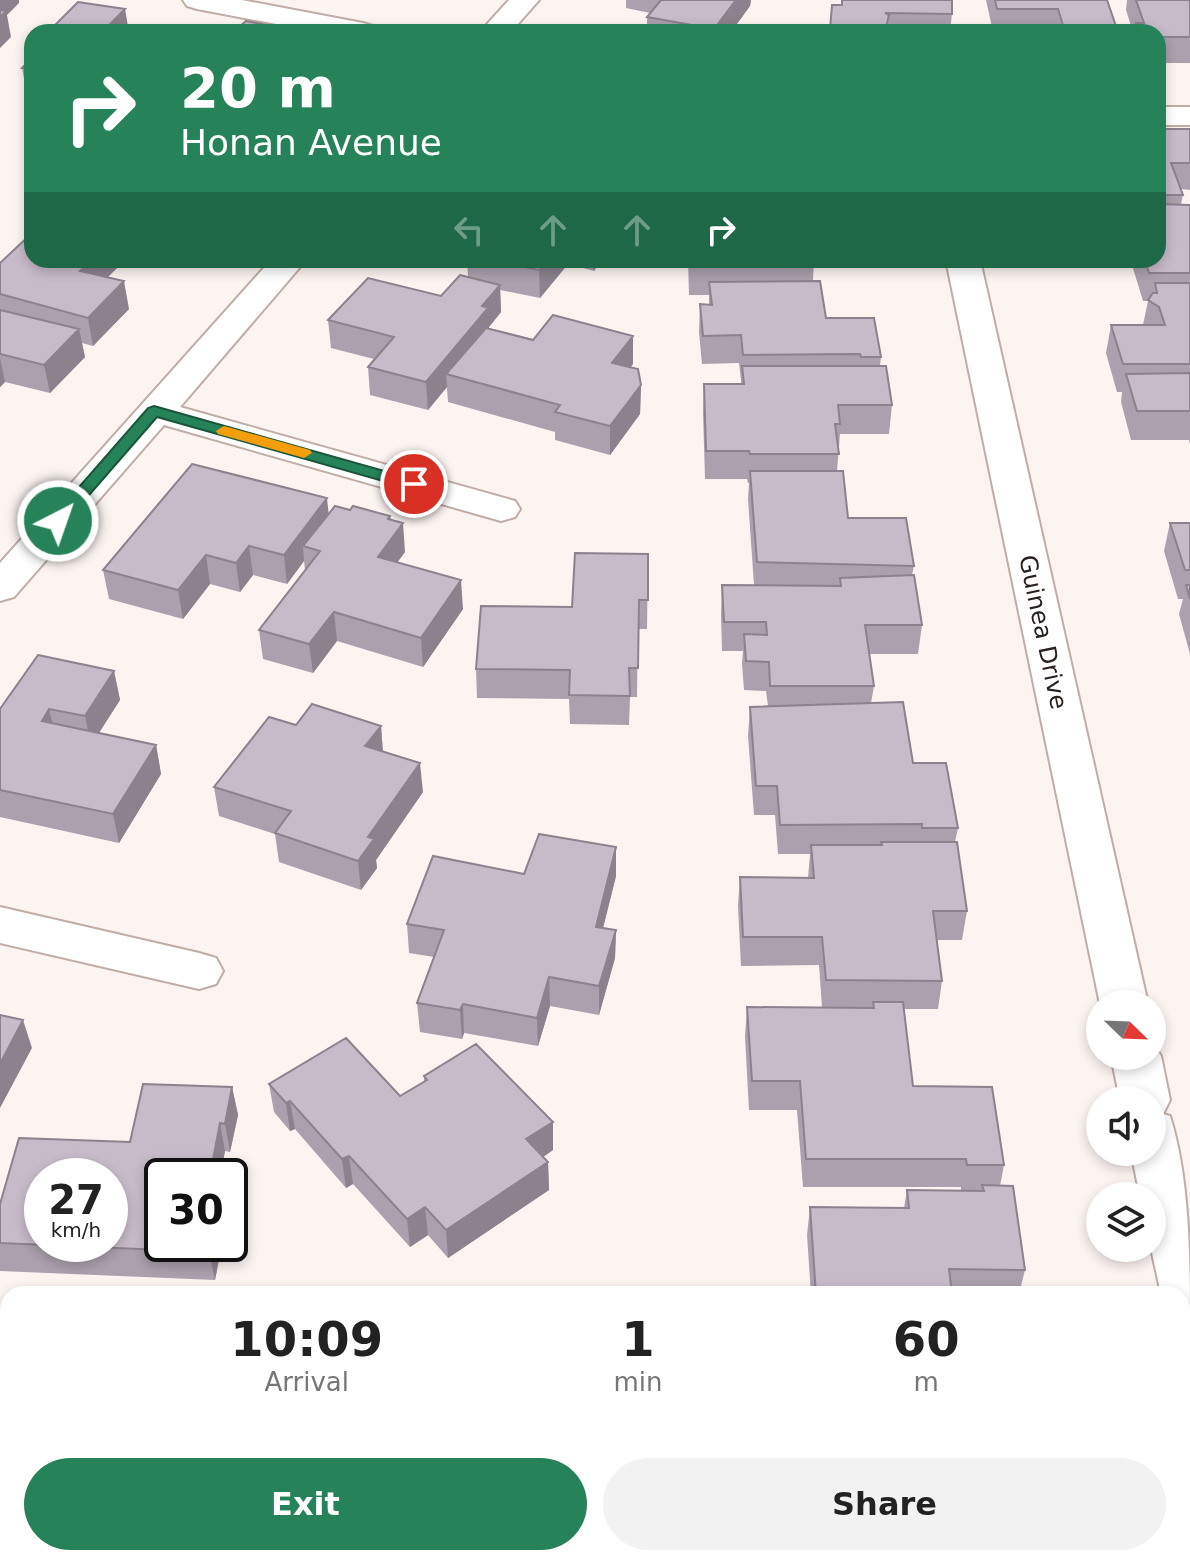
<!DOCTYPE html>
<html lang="en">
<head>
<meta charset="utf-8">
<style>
  :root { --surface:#fff; --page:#f2f2f2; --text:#222; --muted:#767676; --accent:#268359 }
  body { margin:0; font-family:"DejaVu Sans",sans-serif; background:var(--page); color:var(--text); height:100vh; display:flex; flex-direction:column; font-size:30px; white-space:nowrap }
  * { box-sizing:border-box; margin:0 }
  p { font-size:26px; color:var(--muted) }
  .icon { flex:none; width:44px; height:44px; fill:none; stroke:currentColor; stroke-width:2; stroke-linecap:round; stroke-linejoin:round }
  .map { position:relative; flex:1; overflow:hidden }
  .details { position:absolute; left:0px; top:1286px; width:1190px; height:280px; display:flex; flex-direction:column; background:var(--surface); border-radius:24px 24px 0 0; box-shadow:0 4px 12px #0003 }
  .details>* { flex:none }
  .hud { position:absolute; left:24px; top:24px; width:1142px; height:244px; border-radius:24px; box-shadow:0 4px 12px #0003; background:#268359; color:#fff; overflow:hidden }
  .needle { width:52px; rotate:113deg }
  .buttons { position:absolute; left:1086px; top:990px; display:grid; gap:16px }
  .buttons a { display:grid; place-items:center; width:80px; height:80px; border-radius:50%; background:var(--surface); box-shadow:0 4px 12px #0003; font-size:40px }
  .speed { position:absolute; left:24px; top:1158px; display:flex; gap:16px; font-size:40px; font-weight:700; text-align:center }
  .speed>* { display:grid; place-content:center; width:104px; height:104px; border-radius:50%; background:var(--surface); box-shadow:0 4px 12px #0003; line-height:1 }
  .speed small { font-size:20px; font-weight:400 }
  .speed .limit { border:4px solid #111; border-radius:12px; background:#fff; color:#111 }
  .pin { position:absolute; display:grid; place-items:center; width:68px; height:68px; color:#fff; margin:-34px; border:4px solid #fff; border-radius:50%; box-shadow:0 2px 8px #0007 }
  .me { position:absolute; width:88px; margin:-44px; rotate:41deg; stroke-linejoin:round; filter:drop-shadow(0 0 6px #0008) }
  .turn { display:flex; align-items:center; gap:28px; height:168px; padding:0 24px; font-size:36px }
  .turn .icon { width:104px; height:104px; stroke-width:2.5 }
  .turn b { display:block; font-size:56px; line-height:68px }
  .lanes { display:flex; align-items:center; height:76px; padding:0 24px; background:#0003; justify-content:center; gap:40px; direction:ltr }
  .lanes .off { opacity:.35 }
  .eta { display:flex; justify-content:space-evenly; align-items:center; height:136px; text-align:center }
  .eta b { font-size:48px; font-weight:800; line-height:56px }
  .button { display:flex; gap:16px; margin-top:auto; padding:16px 24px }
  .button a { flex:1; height:92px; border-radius:48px; background:var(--accent); color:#fff; font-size:32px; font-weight:800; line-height:92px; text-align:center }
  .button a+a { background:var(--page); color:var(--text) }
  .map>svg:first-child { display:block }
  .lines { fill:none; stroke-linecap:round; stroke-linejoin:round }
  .minor-casing { stroke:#c0ada5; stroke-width:4 }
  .minor { fill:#fff; fill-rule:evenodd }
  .wall { fill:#aba0ad }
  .shaded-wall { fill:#8b828d }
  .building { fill:#c7bac9; stroke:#8b828d; stroke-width:2; fill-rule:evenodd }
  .route { fill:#268359; stroke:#19553a; stroke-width:2 }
  .slow { fill:#f59e0b }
  .labels { text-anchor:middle; stroke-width:6; stroke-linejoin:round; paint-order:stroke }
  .street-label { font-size:24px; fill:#27201d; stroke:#fff }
</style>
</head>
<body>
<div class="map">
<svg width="1190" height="1566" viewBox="0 0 1190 1566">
  <rect width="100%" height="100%" fill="#fcf4f1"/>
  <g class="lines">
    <!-- minor casing -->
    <g class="minor-casing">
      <path id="minor" d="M 183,0 L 242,0 L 363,23 L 373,26 L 378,32 L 318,32 L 197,9 L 187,6 Z
        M 509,0 L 539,0 L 511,32 L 480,32 Z
        M 1158,107 L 1190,107 L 1190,125 L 1158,125 Z
        M 271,260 L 306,260 L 180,407 L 515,501 L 520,509 L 515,517 L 501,521 L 487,517 L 164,425 L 14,597 L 0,601 L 0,563 Z
        M 946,260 L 980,260 L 1148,1004 L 1100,1004 Z
        M 0,907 L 199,953 L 216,958 L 223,971 L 216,984 L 199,989 L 0,943 Z
        M 1152,1042 L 1161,1056 L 1170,1100 L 1163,1114 L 1170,1116 C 1190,1179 1190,1260 1190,1329 L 1182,1326 L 1182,1294 L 1161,1294 L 1151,1248 L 1152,1196 L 1140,1196 L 1131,1152 L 1152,1152 L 1152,1100 L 1120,1100 L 1111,1056 L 1152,1056 Z"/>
    </g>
    <!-- minor -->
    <use href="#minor" class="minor"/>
  </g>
  <!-- wall -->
  <path class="wall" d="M 626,0 L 751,0 L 750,6 L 731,32 L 647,32 L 647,17 L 650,13 L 626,8 Z
    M 842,0 L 952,0 L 952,14 L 950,32 L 830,32 L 832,5 L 841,5 Z
    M 986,0 L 1107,0 L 1118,32 L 993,32 Z
    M 1127,0 L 1190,0 L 1190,63 L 1158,63 L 1158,32 L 1133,32 L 1126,10 Z
    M 32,48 L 32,94 L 27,94 L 22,68 L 31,59 L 30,51 Z
    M 1158,129 L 1190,129 L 1190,190 L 1181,189 L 1183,195 L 1181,204 L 1190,205 L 1190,444 L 1189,440 L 1131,440 L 1121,402 L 1122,392 L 1117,392 L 1106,353 L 1111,325 L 1143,325 L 1148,301 L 1143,301 L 1132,265 L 1085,265 L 1084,260 L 1158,260 Z
    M 32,260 L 118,260 L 119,266 L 107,278 L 129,309 L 93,346 L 82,343 L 85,357 L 50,393 L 5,382 L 0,387 L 0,263 Z
    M 467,260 L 601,260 L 594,271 L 568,264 L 540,298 L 500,290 L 501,312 L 489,327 L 489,328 L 633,364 L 630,367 L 641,385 L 640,414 L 610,455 L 555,440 L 555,432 L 448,402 L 447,387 L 428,410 L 370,395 L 368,367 L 374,359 L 331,348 L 328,320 L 441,296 L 468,277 Z
    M 688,260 L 814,260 L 813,281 L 826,318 L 881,357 L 880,366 L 892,405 L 889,434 L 840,434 L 837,471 L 848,518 L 914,566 L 912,575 L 922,625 L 918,654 L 869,654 L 874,686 L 871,703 L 958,828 L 955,842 L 967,911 L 962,940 L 937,940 L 942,981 L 938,1009 L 904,1009 L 913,1086 L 1004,1165 L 1000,1186 L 1025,1270 L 1019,1294 L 811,1294 L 807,1235 L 810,1207 L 904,1208 L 907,1190 L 961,1190 L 961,1187 L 803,1187 L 797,1110 L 749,1110 L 745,1036 L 747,1007 L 822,1007 L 819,965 L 741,966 L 738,906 L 740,877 L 808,878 L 810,854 L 778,854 L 775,815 L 754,815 L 748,736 L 750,707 L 768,706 L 766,691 L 744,690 L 742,663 L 743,651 L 722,651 L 721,614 L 722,585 L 754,585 L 748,499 L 749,483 L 748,483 L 747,479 L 705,479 L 703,412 L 704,384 L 741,384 L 741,380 L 739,363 L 702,364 L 699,332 L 700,304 L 709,305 L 709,295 L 689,295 Z
    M 350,510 L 390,516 L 391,520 L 405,552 L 397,562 L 463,609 L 423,667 L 337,641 L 313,673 L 263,659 L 259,630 L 305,570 L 304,561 L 287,584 L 253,575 L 240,592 L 210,584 L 183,619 L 109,599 L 103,570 Z
    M 1170,523 L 1190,523 L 1190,654 L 1179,614 L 1183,599 L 1178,599 L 1164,551 Z
    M 648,554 L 647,629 L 638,629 L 637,697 L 630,697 L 629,725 L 570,724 L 569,699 L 477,698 L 476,669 L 572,607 Z
    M 114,671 L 120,700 L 99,733 L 156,745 L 161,774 L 119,843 L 0,817 L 0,709 Z
    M 296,725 L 381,726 L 383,752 L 423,792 L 376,860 L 377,868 L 361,890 L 279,862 L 275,834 L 219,816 L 214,787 Z
    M 616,847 L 616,876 L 603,928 L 616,930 L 615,958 L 599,1015 L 550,1006 L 538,1046 L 464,1033 L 462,1039 L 420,1032 L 417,1003 L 434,957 L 409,953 L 407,924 L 524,874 Z
    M 424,1076 L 553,1150 L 543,1157 L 548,1162 L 549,1190 L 448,1258 L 428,1235 L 410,1247 L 353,1184 L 346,1188 L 295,1129 L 290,1131 L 274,1112 L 269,1084 L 400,1096 L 424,1081 Z
    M 232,1087 L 238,1115 L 230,1152 L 225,1151 L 220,1176 L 162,1176 L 162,1244 L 222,1244 L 215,1280 L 0,1271 L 0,1204 L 130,1142 Z
    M 816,1558 L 1067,1558 L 1068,1566 L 817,1566 Z"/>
  <!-- shaded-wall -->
  <path class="shaded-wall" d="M 0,0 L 19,0 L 19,3 L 7,15 L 11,37 L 0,48 Z
    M 736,0 L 751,0 L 750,6 L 731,32 L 714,32 L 714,29 Z
    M 125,9 L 129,32 L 106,28 Z
    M 92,260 L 118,260 L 119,266 L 85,299 L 80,271 Z
    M 548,260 L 568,260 L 568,264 L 540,298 L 539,270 Z
    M 594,260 L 601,260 L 594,271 Z
    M 124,281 L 129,309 L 93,346 L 88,318 Z
    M 500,285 L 501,312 L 489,327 L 489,335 L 446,374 L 447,387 L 428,410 L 426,382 L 482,306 Z
    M 79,329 L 85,357 L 50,393 L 44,365 Z
    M 633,336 L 633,364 L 612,391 L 612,363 Z
    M 0,358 L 5,382 L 0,387 Z
    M 641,385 L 640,414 L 610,455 L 610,426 Z
    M 327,498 L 330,526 L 303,546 L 304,561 L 287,584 L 284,555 Z
    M 390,516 L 392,538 L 403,523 L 405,552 L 380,586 L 378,557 L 388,519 Z
    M 249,546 L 253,575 L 240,592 L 236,563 Z
    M 206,555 L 210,584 L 183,619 L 178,590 Z
    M 461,580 L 463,609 L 423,667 L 421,638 Z
    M 334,612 L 337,641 L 313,673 L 309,644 Z
    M 114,671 L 120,700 L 91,745 L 85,716 Z
    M 49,709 L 56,738 L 42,721 Z
    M 381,726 L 383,755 L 365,746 Z
    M 156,745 L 161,774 L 119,843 L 113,814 Z
    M 420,763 L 423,792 L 376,860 L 377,868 L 361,890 L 358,861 L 368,837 Z
    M 616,847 L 616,876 L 596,956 L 596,927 Z
    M 616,930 L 615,958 L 599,1015 L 599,986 Z
    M 549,977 L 550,1006 L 538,1046 L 537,1018 Z
    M 463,1004 L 464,1033 L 462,1039 L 460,1010 Z
    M 23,1020 L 32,1048 L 0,1108 L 0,1064 Z
    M 232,1087 L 238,1115 L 230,1152 L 225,1124 Z
    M 290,1101 L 295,1129 L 290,1131 L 286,1103 Z
    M 553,1122 L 553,1150 L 527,1168 L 526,1139 Z
    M 220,1123 L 225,1151 L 220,1176 L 210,1176 Z
    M 349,1156 L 353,1184 L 346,1188 L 342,1159 Z
    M 548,1162 L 549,1190 L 448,1258 L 446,1230 Z
    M 425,1207 L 428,1235 L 410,1247 L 407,1219 Z
    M 211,1244 L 222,1244 L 215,1280 L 209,1252 Z
    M 0,1452 L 8,1472 L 8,1483 L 0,1499 Z
    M 250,1558 L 269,1558 L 265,1566 L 246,1566 Z"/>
  <!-- building -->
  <path class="building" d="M 661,0 L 736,0 L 714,29 L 647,17 Z
    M 842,0 L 952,0 L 952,14 L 885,13 L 889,15 L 885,32 L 830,30 L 832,5 L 842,5 Z
    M 995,0 L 1107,0 L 1118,32 L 1065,32 L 1058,9 L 997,9 Z
    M 1136,0 L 1190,0 L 1190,37 L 1158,37 L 1158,32 L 1145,32 L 1144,29 L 1137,29 L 1136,23 L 1144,23 Z
    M 78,2 L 125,9 L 106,28 L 131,32 L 48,32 Z
    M 0,10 L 6,11 L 0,17 Z
    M 246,21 L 302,32 L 233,32 Z
    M 32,58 L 32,69 L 22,68 Z
    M 1158,129 L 1190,129 L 1190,163 L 1171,163 L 1183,195 L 1158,195 Z
    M 1158,204 L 1190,205 L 1190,273 L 1149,273 L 1145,260 L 1158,260 Z
    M 32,233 L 32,260 L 92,260 L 80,271 L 124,281 L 88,318 L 0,294 L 0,263 Z
    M 490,260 L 548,260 L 539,270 Z
    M 690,260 L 814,260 L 815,267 L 690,267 Z
    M 460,275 L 500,285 L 482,306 L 488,308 L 426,382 L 368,367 L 394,337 L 328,320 L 368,278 L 441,296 Z
    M 820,281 L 826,318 L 874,318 L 881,357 L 861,357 L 860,354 L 743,355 L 741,335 L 703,336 L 700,304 L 712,305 L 709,282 Z
    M 1155,283 L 1190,283 L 1190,364 L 1123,364 L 1111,325 L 1165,325 L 1159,307 L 1148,300 L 1153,293 L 1157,293 Z
    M 0,310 L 79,329 L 44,365 L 0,354 Z
    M 553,315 L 633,336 L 612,363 L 638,369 L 641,385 L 610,426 L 555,412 L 560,405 L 446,374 L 486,328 L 533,340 Z
    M 742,366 L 886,366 L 892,405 L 838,405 L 840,424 L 835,424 L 839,454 L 750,454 L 749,451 L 706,451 L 704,384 L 744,384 Z
    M 1190,373 L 1190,411 L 1137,411 L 1126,374 Z
    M 192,464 L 327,498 L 284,555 L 249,546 L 236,563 L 206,555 L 178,590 L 103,570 Z
    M 750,471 L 843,471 L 848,518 L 906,518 L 914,566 L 757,562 Z
    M 335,506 L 350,510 L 353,506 L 390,516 L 388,519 L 403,523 L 378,557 L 461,580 L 421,638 L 334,612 L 309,644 L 259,630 L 320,551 L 303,546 Z
    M 1170,523 L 1190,523 L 1190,570 L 1185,570 Z
    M 575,553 L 648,554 L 648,600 L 639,600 L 638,668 L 629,668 L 630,696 L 569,695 L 570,670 L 476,669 L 481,606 L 572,607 Z
    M 914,575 L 922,625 L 865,625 L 874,686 L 770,686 L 769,662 L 746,661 L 744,634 L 767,635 L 766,622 L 724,622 L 722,585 L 841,586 L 840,578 Z
    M 1186,585 L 1190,585 L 1190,599 Z
    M 38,655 L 114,671 L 85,716 L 49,709 L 42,721 L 156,745 L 113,814 L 0,790 L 0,709 Z
    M 903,702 L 913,763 L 946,763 L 958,828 L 922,828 L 922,824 L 780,825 L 777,786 L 756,786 L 750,707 Z
    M 312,704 L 381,726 L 365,746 L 420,763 L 368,837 L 374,839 L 358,861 L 275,833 L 291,811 L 214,787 L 269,717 L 296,725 Z
    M 539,834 L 616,847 L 596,927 L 616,930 L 599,986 L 549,977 L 537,1018 L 463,1004 L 460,1010 L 417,1003 L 444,930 L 407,924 L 433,856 L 524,874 Z
    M 881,842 L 957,842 L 967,911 L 933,911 L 942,981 L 826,980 L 822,937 L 743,937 L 740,877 L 814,878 L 811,845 L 882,845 Z
    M 873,1002 L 903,1002 L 913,1086 L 992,1087 L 1004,1165 L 967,1165 L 966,1159 L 806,1159 L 800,1081 L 752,1081 L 747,1007 L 874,1008 Z
    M 0,1015 L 23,1020 L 0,1064 Z
    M 346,1038 L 400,1096 L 427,1080 L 424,1076 L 476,1044 L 553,1122 L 526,1139 L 548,1162 L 446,1230 L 425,1207 L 407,1219 L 349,1156 L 342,1159 L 290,1101 L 286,1103 L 269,1084 Z
    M 143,1084 L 232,1087 L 225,1124 L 220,1123 L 210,1175 L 162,1176 L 162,1244 L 211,1244 L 209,1252 L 0,1243 L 0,1204 L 19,1138 L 130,1142 ZM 42,1176 L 110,1176 L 110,1244 L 42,1244 Z
    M 982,1185 L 1013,1186 L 1025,1270 L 949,1269 L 952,1294 L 816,1294 L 810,1207 L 909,1208 L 907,1190 L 984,1191 Z
    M 13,1558 L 250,1558 L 246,1566 L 8,1566 Z
    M 822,1558 L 1067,1558 L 1068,1566 L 877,1566 L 876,1559 L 822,1559 Z"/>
  <!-- route -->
  <path class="route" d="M 154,406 L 420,481 L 422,484 L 414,489 L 408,488 L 157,417 L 63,525 L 52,525 L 52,518 L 148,408 Z"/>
  <!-- slow -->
  <path class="slow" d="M 224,426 L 310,450 L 312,453 L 304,458 L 218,434 L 216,431 Z"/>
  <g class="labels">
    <!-- street labels -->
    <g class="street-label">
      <text transform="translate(1043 632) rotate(78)" y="8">Guinea Drive</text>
    </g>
  </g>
</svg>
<div class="buttons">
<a><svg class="needle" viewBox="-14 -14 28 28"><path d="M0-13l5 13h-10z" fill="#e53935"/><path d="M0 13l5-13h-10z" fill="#767676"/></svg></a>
<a><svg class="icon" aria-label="sound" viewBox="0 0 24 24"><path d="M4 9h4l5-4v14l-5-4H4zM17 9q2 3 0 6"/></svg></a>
<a><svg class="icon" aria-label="layers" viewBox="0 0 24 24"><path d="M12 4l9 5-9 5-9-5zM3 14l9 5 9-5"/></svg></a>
</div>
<div class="speed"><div>27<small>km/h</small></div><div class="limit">30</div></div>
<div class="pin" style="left:414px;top:484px;background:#d93025"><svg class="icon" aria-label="arrive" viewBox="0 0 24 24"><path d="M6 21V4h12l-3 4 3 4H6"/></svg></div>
<svg class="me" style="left:58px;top:521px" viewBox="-20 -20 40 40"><circle r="17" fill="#268359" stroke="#fff" stroke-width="3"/><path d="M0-11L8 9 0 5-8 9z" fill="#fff"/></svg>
<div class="hud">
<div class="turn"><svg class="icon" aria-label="right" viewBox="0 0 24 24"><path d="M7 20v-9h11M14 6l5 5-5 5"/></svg><div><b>20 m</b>Honan Avenue</div></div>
<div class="lanes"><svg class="icon off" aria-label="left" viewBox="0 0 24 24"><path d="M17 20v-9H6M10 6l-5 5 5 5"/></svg><svg class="icon off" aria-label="ahead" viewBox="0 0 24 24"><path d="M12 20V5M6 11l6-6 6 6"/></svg><svg class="icon off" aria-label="ahead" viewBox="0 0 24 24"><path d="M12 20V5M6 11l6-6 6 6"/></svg><svg class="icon" aria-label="right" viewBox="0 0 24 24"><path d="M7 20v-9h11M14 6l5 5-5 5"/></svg></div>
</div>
<section class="details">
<div class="eta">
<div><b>10:09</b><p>Arrival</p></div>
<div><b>1</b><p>min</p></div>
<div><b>60</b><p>m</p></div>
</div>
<div class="button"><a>Exit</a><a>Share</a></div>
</section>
</div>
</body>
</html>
